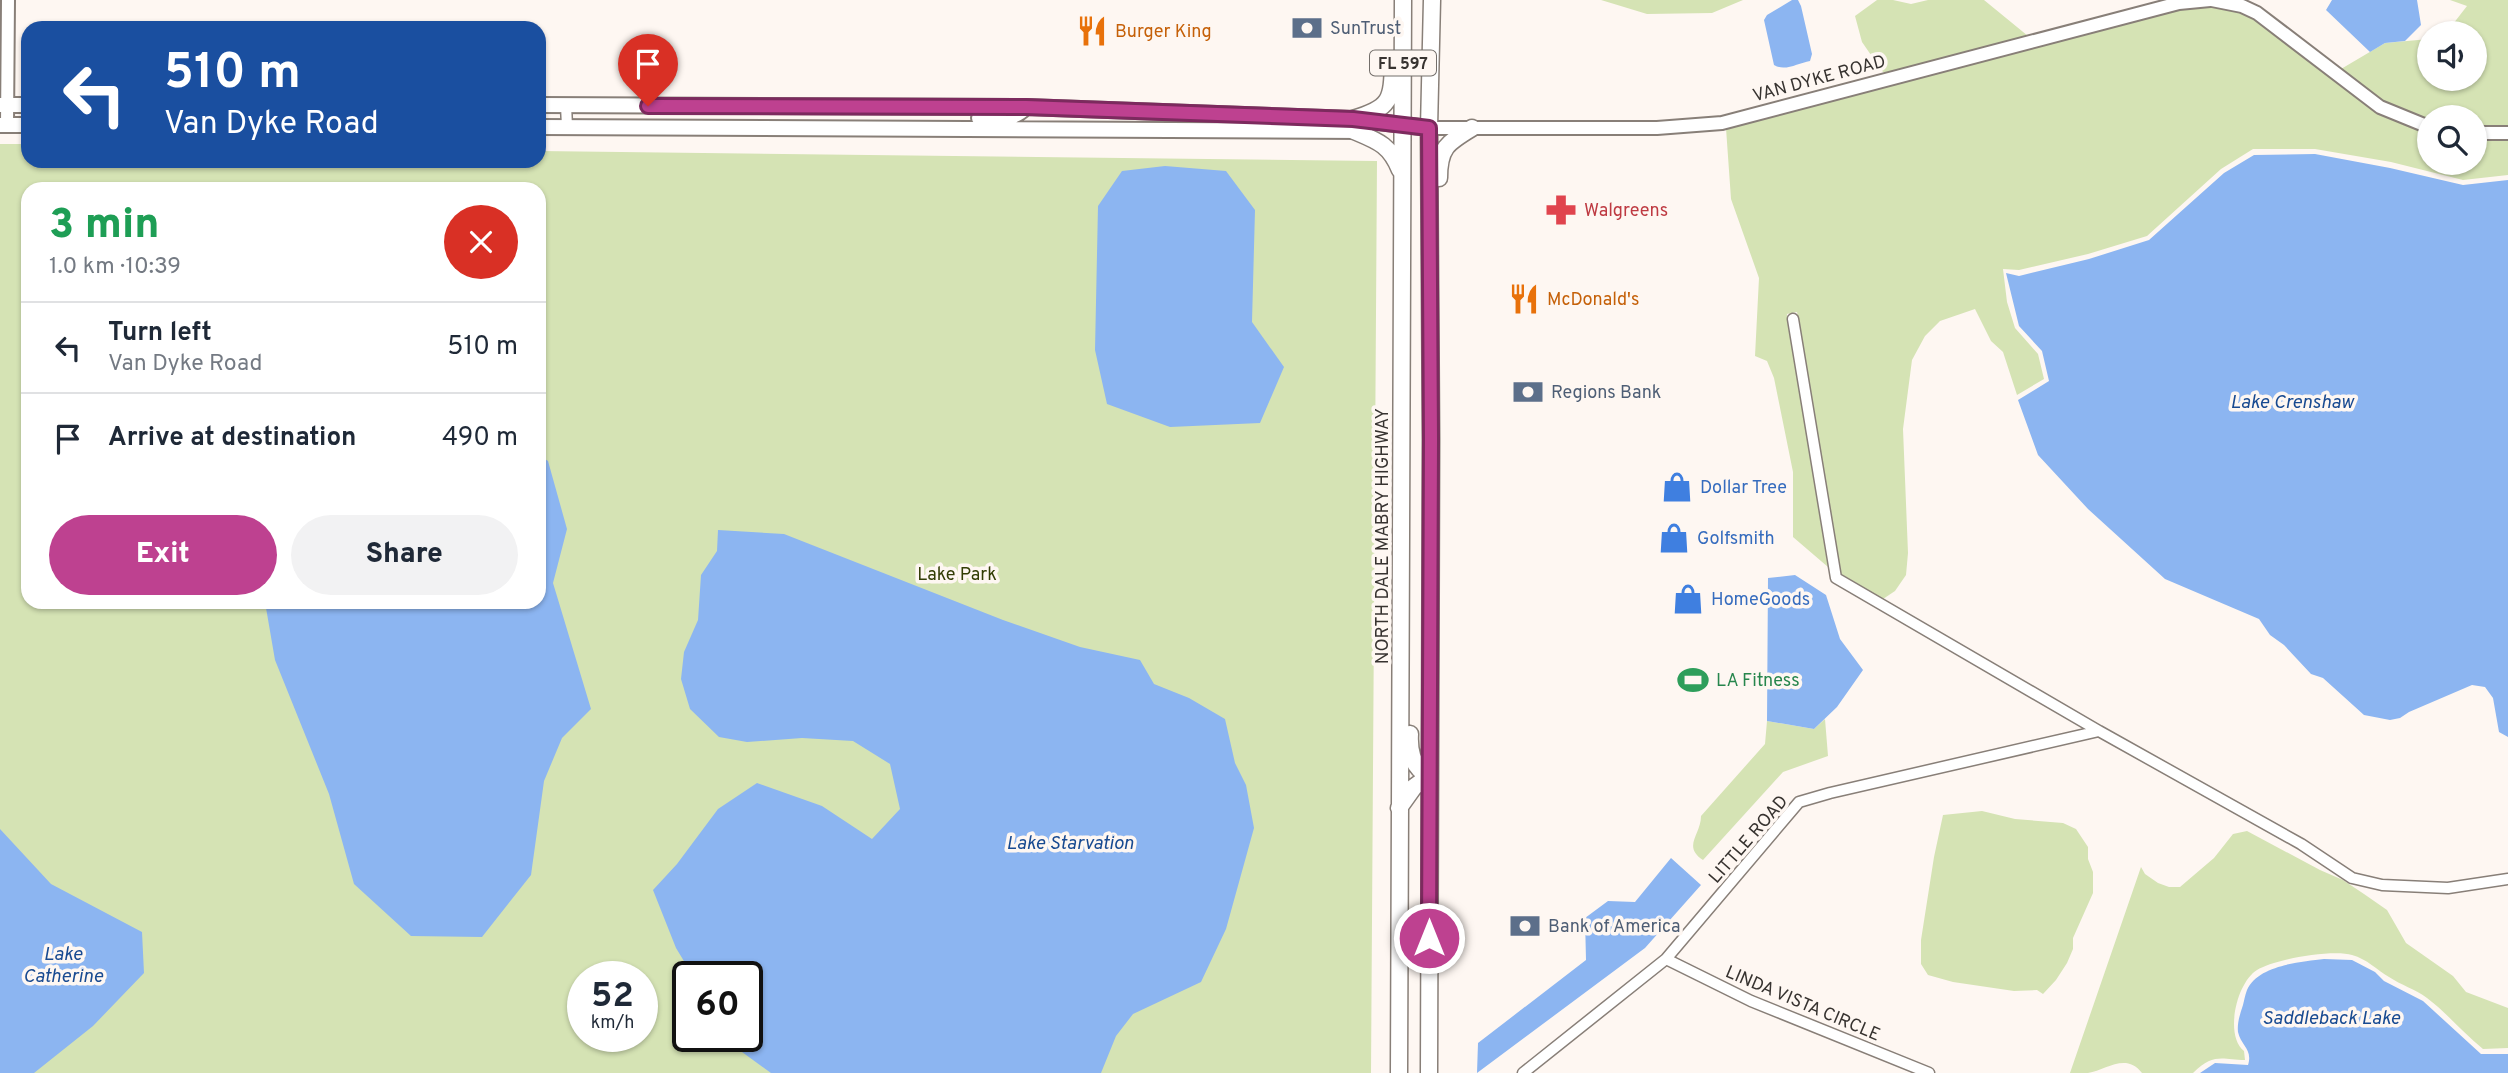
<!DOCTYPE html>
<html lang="en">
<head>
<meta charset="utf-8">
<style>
  :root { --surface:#fff; --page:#f2f2f3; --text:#1f2937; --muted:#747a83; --line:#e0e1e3; --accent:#be4190 }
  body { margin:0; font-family:Overpass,sans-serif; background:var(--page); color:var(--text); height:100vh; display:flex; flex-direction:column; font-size:26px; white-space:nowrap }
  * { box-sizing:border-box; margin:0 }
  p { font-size:23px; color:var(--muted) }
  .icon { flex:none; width:38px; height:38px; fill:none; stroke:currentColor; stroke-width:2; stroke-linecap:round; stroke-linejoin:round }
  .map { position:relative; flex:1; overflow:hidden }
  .side { position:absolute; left:21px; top:182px; width:525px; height:427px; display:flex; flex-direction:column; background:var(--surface); border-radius:21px; box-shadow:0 2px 5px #0004 }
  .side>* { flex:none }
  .top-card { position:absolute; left:21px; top:21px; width:525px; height:147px; border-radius:21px; box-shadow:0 2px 5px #0004; background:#1a4fa0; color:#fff; overflow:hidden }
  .buttons { position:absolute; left:2417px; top:21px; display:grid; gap:14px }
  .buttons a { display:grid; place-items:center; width:70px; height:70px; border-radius:50%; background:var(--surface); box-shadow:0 2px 5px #0004; font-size:35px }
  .speed { position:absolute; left:567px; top:961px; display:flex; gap:14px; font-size:35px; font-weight:700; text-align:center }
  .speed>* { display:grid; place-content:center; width:91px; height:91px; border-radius:50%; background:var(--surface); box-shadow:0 2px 5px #0004; line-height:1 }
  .speed small { font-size:18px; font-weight:400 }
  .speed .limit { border:4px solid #111; border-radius:10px; background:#fff; color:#111 }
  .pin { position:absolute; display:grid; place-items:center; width:60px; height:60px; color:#fff; margin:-72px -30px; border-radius:50% 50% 50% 0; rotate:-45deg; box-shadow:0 0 7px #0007 }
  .pin .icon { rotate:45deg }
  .me { position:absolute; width:77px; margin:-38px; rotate:0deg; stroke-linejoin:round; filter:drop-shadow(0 0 5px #0008) }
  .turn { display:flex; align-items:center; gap:24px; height:147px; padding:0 28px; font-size:32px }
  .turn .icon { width:91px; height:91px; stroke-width:2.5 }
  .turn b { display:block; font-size:49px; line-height:60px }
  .round { display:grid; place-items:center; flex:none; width:74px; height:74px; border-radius:37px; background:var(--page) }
  .head { display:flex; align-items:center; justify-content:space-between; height:119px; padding:0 28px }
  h1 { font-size:42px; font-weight:800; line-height:52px; color:#1e9e55 }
  .action { display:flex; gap:14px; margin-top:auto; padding:14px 28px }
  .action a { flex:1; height:80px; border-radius:42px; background:var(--accent); color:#fff; font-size:28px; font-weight:800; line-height:80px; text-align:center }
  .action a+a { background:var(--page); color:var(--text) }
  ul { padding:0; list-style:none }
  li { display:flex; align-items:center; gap:21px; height:91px; padding:0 28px; border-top:2px solid var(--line) }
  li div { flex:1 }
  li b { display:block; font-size:26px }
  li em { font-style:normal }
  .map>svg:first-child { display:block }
  .green { fill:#d5e3b4; fill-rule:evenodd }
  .water { fill:#8cb5f1 }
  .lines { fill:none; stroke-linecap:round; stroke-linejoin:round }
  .minor-casing { stroke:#887f78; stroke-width:13 }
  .tertiary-casing { stroke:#887f78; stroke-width:16 }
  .secondary-casing { stroke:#887f78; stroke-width:18 }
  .primary-casing { stroke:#887f78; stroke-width:19 }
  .minor { stroke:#fff; stroke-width:10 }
  .tertiary { stroke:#fff; stroke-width:12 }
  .secondary { stroke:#fff; stroke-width:14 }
  .primary { stroke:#fff; stroke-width:16 }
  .route-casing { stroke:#7c2a5e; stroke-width:18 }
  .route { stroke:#be4190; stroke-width:12 }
  .labels { text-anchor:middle; stroke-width:7; stroke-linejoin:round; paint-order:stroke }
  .shield { fill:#fef7f2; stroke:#736e6a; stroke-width:2 }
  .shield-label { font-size:16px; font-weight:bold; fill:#373330 }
  .service-label { font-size:18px; fill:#4e5e75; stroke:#fef7f2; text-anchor:start }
  .food-label { font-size:18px; fill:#c56008; stroke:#fef7f2; text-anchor:start }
  .street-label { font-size:18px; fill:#373330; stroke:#fef7f2 }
  .health-label { font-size:18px; fill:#be3a42; stroke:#fef7f2; text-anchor:start }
  .shop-label { font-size:18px; fill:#366cbe; stroke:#fef7f2; text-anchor:start }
  .park-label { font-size:18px; fill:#323d05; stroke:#fef7f2 }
  .leisure-label { font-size:18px; fill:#27864d; stroke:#fef7f2; text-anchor:start }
  .water-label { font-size:19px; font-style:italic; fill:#184a91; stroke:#fef7f2 }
</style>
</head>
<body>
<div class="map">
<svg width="2508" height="1073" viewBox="0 0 2508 1073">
  <rect width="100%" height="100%" fill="#fef7f2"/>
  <!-- green -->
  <path class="green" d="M 1601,0 L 1743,0 L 1712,13 L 1647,14 Z
    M 1877,0 L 1893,0 L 1911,4 L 1928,0 L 1984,0 L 2028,36 L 1886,74 L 1882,71 L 1862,42 L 1855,16 Z
    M 2450,0 L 2508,0 L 2508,127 L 2475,127 L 2474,117 L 2429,117 L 2428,120 L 2383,101 L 2341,69 L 2385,43 L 2429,39 L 2429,79 L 2474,79 L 2474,33 L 2446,33 L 2467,6 Z
    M 2212,6 L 2240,12 L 2255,19 L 2377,112 L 2429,133 L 2429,163 L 2474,163 L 2475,139 L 2508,139 L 2508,175 L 2463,180 L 2391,162 L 2315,149 L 2253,149 L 2221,169 L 2147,236 L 2088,254 L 2019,270 L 2003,269 L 2007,302 L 2015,328 L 2038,354 L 2044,379 L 2017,395 L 2003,352 L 1991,341 L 1975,309 L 1940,321 L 1925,336 L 1912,360 L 1903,429 L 1908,553 L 1906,575 L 1895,591 L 1883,599 L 1841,574 L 1797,312 L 1787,314 L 1828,567 L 1793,537 L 1793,472 L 1774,378 L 1767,361 L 1755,356 L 1759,278 L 1731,199 L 1726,128 L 2180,9 Z
    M 0,144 L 28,144 L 28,161 L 539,161 L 539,151 L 1377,161 L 1371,1073 L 0,1073 ZM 28,189 L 539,189 L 539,602 L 28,602 ZM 583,976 L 642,976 L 642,1036 L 583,1036 ZM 688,976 L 747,976 L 747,1036 L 688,1036 Z
    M 1825,719 L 1828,756 L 1783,772 L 1703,860 C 1682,846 1701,835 1701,816 L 1765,744 L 1767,721 L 1814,729 Z
    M 1982,811 L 2015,819 L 2063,823 L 2076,829 L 2088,847 L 2088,859 L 2093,872 L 2093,893 L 2073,938 L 2073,949 L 2067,963 L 2056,980 L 2043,994 L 2037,990 L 2014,991 L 1953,982 L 1928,975 L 1921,964 L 1921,940 L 1934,857 L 1943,815 Z
    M 2247,831 L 2320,870 L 2343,880 L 2364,894 L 2387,910 L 2406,943 L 2453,976 L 2466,992 L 2508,1008 L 2508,1048 L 2483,1049 C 2463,1033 2447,1013 2427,998 C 2415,989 2401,985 2389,977 C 2377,970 2367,959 2352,955 C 2333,949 2274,959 2257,970 C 2237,982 2224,1035 2244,1051 L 2245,1060 C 2221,1059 2213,1053 2193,1073 L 2142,1073 C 2126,1052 2106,1070 2088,1073 C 2082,1073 2076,1073 2070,1073 L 2141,867 L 2145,874 L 2158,883 L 2169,887 L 2180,887 L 2214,858 L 2233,834 Z"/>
  <!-- water -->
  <path class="water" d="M 1792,0 L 1798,0 L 1801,6 L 1812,54 L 1810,61 C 1798,63 1785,72 1774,65 L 1764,20 L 1767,15 Z
    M 2332,0 L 2417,0 L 2421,25 L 2405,41 L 2385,43 L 2370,52 L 2326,10 Z
    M 2315,154 L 2390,168 L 2463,185 L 2508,180 L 2508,737 L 2499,732 L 2493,698 L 2485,687 L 2472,685 L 2409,712 L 2400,718 L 2390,720 L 2364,715 L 2323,678 L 2311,674 L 2284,645 L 2270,635 L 2259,619 L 2165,579 L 2088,509 L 2038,455 L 2018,400 L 2049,381 L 2042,351 L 2019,326 L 2006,273 L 2019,276 L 2089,259 L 2149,240 L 2224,173 L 2254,155 Z
    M 1165,166 L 1226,171 L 1255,210 L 1252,322 L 1284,367 L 1260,423 L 1170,427 L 1107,404 L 1095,350 L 1098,206 L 1122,171 Z
    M 539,455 L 548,461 L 567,529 L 553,583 L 591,709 L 562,738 L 544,781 L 531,875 L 482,937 L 411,936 L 354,884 L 329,794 L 275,660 L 265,602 L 539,602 Z
    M 718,530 L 784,534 L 1003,620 L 1080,647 L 1140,660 L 1154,684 L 1189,698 L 1225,719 L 1235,763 L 1246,785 L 1254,828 L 1226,929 L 1201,982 L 1133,1014 L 1116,1036 L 1101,1073 L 771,1073 L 742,1052 L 732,1036 L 747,1036 L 747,976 L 693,976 L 676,948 L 653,890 L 677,864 L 718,809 L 757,783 L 822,806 L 872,839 L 900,809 L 890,764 L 853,741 L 802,738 L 747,742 L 719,737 L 690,709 L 681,679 L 684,652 L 698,620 L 701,575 L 717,551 Z
    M 1795,575 L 1826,595 L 1840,639 L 1863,670 L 1837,707 L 1814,729 L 1767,721 L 1768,578 Z
    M 0,829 L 51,884 L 142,932 L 144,973 L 93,1026 L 34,1073 L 0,1073 Z
    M 1671,858 L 1701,885 L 1645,948 L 1477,1073 L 1478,1043 L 1586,960 L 1585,918 L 1608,901 L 1635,902 Z
    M 2324,959 L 2352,960 L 2375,972 L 2384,981 L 2423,1001 L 2481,1054 L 2508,1054 L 2508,1073 L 2200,1073 L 2215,1063 L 2248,1065 C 2253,1049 2241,1046 2238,1032 C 2237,1023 2240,1014 2243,1005 C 2244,1001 2245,995 2247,990 C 2258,965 2300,962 2324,959 Z"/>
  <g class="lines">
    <!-- minor casing -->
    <g class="minor-casing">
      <path id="minor" d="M 566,105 L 567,127
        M 1793,319 L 1836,578 L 2099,731
        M 1666,959 L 1751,1001 L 1929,1073
        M 1523,1073 L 1666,959 L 1799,802 L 1830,793 L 2099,731 L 2301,844 L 2352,878 L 2382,885 L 2448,888 L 2508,879"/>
    </g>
    <!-- tertiary casing -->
    <g class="tertiary-casing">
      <path id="tertiary" d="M 2212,0 L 2242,6 L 2257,13 L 2380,107 L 2429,127
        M 7,125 L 8,0
        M 1429,128 L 1657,128 L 1722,123 L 2179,3 L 2210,0
        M 2474,133 L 2508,133"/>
    </g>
    <!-- secondary casing -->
    <g class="secondary-casing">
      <path id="secondary" d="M 0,105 L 28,105
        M 539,105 L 1026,107 L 1353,119 L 1429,128
        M 979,118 C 996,118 1013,121 1025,108
        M 0,125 L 28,125
        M 539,127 L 1365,131"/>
    </g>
    <!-- primary casing -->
    <g class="primary-casing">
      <path id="primary" d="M 1353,119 C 1391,108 1392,100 1393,62
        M 1354,131 C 1378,141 1390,145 1400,170
        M 1439,178 C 1439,148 1447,143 1472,128
        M 1410,734 C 1409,751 1412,768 1429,776
        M 1399,808 L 1414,787 L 1429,776
        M 1399,1073 L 1403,0
        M 1429,1073 L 1431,439 L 1429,128 L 1432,0"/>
    </g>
    <!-- minor -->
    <use href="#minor" class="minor"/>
    <!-- tertiary -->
    <use href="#tertiary" class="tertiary"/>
    <!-- secondary -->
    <use href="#secondary" class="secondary"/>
    <!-- primary -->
    <use href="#primary" class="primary"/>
  </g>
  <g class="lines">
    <!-- route casing -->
    <g class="route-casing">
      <path id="route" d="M 648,106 L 1026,107 L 1353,119 L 1429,128 L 1431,439 L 1429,938"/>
    </g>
    <!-- route -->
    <use href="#route" class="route"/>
  </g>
  <!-- icons -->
  <defs>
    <g id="bank-bare" transform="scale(2.415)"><path d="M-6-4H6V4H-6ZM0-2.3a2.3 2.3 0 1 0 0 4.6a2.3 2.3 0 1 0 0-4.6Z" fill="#5c6f8a" stroke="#fef7f2" stroke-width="2.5" paint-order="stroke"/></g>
    <g id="restaurant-bare" transform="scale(2.415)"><path d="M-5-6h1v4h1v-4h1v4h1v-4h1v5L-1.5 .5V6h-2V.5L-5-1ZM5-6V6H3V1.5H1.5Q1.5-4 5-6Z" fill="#e8710a" stroke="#fef7f2" stroke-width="2.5" paint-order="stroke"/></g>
    <g id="pharmacy-bare" transform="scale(2.415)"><path d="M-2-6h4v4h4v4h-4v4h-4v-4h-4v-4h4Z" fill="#e0444e" stroke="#fef7f2" stroke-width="2.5" paint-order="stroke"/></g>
    <g id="shop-bare" transform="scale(2.415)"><path d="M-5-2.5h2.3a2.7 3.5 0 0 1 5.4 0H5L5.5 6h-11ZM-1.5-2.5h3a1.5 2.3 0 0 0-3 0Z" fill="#3f7fe0" stroke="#fef7f2" stroke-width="2.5" paint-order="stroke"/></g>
    <g id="stadium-bare" transform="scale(2.415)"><path d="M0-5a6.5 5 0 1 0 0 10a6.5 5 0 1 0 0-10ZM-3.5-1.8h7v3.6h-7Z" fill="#2e9e5b" stroke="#fef7f2" stroke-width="2.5" paint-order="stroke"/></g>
  </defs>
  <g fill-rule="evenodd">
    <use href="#bank-bare" x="1307" y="28"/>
    <use href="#restaurant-bare" x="1092" y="31"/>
    <use href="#pharmacy-bare" x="1561" y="210"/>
    <use href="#restaurant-bare" x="1524" y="299"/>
    <use href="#bank-bare" x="1528" y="392"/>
    <use href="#shop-bare" x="1677" y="487"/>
    <use href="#shop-bare" x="1674" y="538"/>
    <use href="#shop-bare" x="1688" y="599"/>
    <use href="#stadium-bare" x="1693" y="680"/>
    <use href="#bank-bare" x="1525" y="926"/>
  </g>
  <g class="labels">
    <!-- shield labels -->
    <rect class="shield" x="1370" y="50.5" width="66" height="25" rx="5"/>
    <g class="shield-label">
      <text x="1403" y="69">FL 597</text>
    </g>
    <!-- service labels -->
    <g class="service-label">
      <text x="1330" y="34">SunTrust</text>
      <text x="1551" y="398">Regions Bank</text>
      <text x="1548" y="932">Bank of America</text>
    </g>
    <!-- food labels -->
    <g class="food-label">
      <text x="1115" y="37">Burger King</text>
      <text x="1547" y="305">McDonald's</text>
    </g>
    <!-- street labels -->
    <g class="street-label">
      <text transform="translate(1819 78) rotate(-15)" y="6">VAN DYKE ROAD</text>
      <text transform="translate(1382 536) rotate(-90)" y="6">NORTH DALE MABRY HIGHWAY</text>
      <text transform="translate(1748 839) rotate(-49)" y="6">LITTLE ROAD</text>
      <text transform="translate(1803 1003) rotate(23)" y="6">LINDA VISTA CIRCLE</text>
    </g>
    <!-- health labels -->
    <g class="health-label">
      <text x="1584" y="216">Walgreens</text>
    </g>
    <!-- shop labels -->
    <g class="shop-label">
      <text x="1700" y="493">Dollar Tree</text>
      <text x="1697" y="544">Golfsmith</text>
      <text x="1711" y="605">HomeGoods</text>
    </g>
    <!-- park labels -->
    <g class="park-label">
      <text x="957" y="580">Lake Park</text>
    </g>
    <!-- leisure labels -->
    <g class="leisure-label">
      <text x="1716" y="686">LA Fitness</text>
    </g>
    <!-- water labels -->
    <g class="water-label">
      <text x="2292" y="408">Lake Crenshaw</text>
      <text x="1070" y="849">Lake Starvation</text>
      <text x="63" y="960">Lake<tspan x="63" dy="22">Catherine</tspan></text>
      <text x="2331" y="1024">Saddleback Lake</text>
    </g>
  </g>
</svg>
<div class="buttons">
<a><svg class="icon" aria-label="sound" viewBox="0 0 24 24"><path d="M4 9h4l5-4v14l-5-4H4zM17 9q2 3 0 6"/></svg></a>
<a><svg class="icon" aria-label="search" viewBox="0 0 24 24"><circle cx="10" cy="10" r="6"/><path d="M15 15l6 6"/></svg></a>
</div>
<div class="speed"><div>52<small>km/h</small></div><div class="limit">60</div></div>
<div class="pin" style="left:648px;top:106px;background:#d93025"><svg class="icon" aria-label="arrive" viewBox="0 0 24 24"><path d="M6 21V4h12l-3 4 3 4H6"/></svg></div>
<svg class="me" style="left:1429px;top:938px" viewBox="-20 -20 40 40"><circle r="17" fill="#be4190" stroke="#fff" stroke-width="3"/><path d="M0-11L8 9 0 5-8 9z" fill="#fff"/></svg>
<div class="top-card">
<div class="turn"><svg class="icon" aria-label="left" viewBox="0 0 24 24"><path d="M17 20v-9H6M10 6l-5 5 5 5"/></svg><div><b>510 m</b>Van Dyke Road</div></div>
</div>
<section class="side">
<div class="head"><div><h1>3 min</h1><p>1.0 km · 10:39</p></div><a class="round" style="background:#d93025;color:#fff"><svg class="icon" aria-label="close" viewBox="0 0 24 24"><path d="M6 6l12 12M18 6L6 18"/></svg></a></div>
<ul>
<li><svg class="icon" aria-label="left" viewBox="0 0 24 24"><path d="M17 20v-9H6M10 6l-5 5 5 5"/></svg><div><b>Turn left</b><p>Van Dyke Road</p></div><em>510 m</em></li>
<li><svg class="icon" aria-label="arrive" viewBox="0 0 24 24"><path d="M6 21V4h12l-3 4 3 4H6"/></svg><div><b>Arrive at destination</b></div><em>490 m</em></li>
</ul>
<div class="action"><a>Exit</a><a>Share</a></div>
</section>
</div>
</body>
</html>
